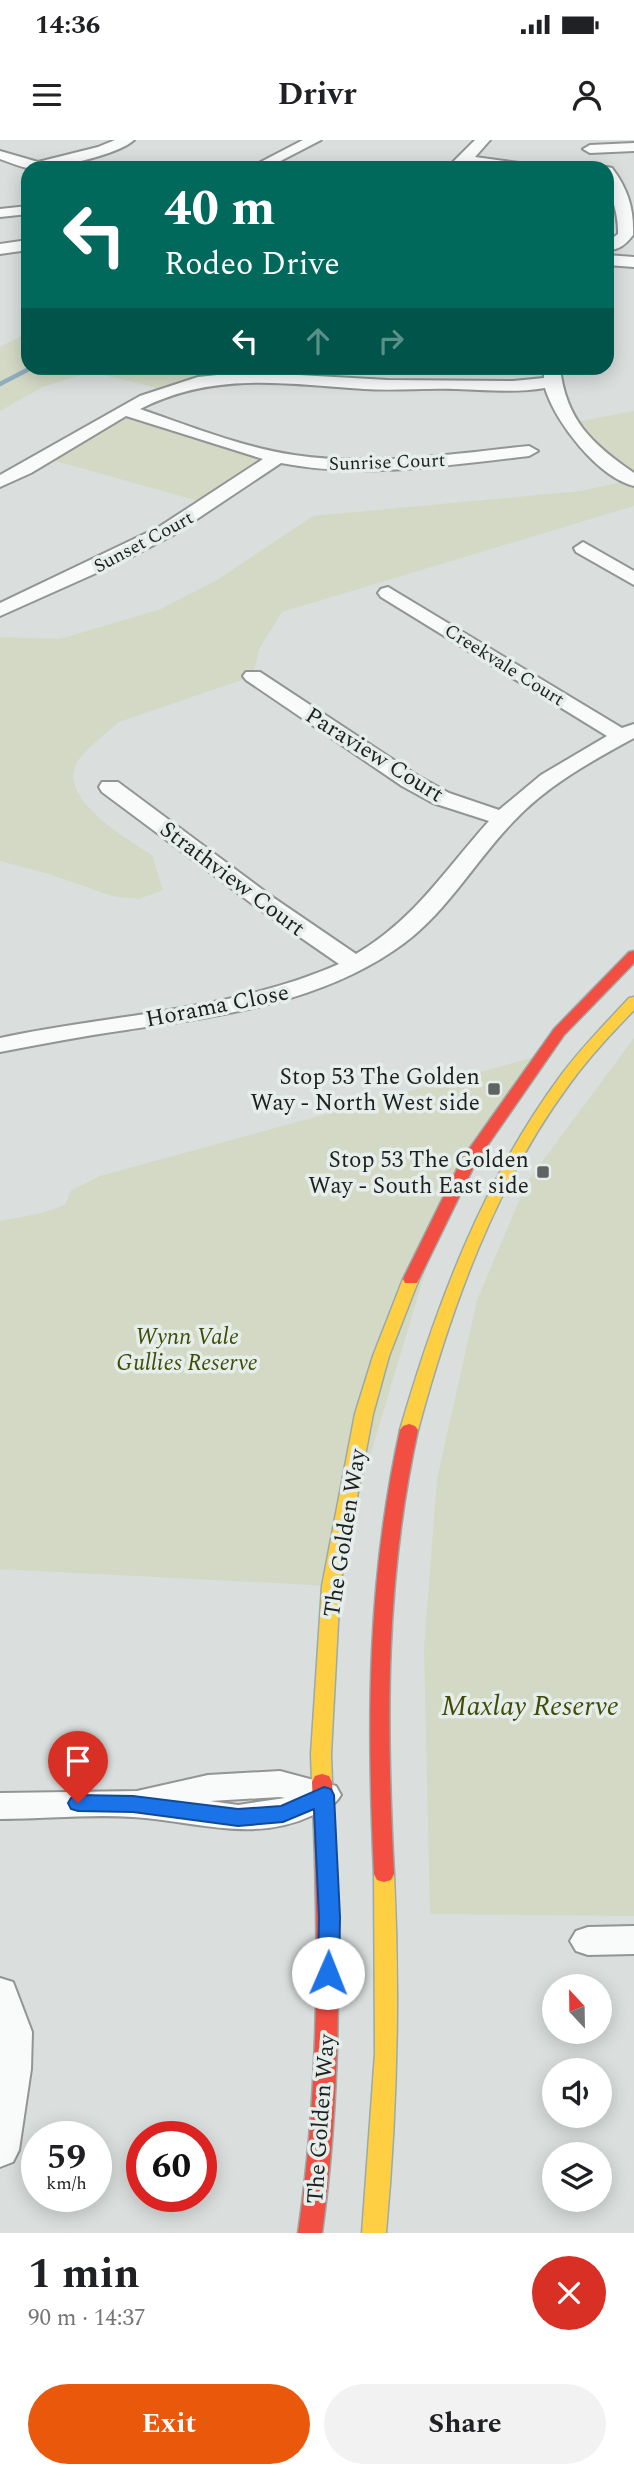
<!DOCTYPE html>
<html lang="en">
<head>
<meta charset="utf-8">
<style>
  :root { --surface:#fff; --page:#f2f2f2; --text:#202124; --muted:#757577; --accent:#ea580c }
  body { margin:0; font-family:Spectral,serif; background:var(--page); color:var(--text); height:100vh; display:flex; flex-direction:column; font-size:26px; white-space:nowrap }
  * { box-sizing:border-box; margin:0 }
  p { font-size:23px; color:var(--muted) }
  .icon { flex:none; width:38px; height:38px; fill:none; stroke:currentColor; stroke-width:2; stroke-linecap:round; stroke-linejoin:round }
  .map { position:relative; height:2093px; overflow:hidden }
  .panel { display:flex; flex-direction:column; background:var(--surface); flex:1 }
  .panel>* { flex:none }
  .top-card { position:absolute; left:21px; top:21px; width:593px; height:214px; border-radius:21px; box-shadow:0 4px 18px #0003; background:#00695c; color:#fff; overflow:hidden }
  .needle { width:46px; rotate:338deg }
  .fabs { position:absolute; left:542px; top:1834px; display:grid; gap:14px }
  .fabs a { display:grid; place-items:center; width:70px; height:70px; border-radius:50%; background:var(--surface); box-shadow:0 4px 18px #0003; font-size:35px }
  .speed { position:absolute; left:21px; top:1981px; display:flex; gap:14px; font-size:35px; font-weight:700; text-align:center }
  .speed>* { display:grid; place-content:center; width:91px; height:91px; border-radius:50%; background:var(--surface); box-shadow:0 4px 18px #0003; line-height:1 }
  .speed small { font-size:18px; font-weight:400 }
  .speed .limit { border:10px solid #d22; background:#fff; color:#111 }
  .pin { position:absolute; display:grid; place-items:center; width:60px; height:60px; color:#fff; margin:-72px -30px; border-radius:50% 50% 50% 0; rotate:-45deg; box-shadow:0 0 7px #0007 }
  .pin .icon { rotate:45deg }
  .me { position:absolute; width:77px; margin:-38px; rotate:1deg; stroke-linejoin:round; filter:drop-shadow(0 0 5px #0008) }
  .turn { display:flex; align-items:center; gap:24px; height:147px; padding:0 28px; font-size:32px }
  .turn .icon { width:91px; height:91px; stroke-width:2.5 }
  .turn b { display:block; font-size:49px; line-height:60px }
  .lanes { display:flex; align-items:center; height:66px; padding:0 28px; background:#0003; justify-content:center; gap:35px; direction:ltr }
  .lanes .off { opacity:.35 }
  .round { display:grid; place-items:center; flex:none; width:74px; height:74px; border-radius:37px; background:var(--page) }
  .head { display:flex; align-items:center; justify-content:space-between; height:119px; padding:0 28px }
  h1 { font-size:42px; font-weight:700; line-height:52px }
  .button { display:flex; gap:14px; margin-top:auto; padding:14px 28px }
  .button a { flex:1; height:80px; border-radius:42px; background:var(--accent); color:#fff; font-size:28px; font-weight:700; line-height:80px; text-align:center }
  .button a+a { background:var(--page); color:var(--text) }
  .status { display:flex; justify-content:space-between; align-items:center; height:49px; padding:0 35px; background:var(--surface); direction:ltr }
  .status svg { height:19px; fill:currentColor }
  header { display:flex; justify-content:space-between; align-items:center; height:91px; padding:0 28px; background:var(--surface); font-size:32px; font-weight:700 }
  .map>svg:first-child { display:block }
  .green { fill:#d3d9c5 }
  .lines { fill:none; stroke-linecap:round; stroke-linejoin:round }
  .stream { stroke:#90adbe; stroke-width:4.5 }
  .street-casing { stroke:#929594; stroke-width:4 }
  .slow-casing { stroke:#99aaab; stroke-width:3 }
  .jam-casing { stroke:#99aaab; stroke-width:3 }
  .street { fill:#f9fafa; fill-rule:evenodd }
  .slow { fill:#ffcf43; fill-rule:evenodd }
  .jam { fill:#f24e42; fill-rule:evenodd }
  .route { fill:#1a73e8; stroke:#114b97; stroke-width:2 }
  .poi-dot { fill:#5f6362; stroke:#e6eeeb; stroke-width:2.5 }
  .labels { text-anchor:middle; stroke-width:7; stroke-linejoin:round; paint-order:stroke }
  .far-street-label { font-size:19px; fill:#1d201f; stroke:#e6eeeb }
  .street-label { font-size:23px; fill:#1d201f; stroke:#e6eeeb }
  .poi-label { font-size:23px; fill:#1d201f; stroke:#e6eeeb; text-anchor:end }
  .park-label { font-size:23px; font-style:italic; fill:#424b06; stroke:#e6eeeb }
  .near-park-label { font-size:28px; font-style:italic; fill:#424b06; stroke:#e6eeeb }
</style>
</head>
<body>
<div class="status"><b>14:36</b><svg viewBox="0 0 49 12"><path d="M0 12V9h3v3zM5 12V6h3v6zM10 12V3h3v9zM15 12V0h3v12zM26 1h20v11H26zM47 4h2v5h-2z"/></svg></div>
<header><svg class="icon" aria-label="menu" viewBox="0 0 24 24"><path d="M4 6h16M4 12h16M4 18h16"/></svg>Drivr<svg class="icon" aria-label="person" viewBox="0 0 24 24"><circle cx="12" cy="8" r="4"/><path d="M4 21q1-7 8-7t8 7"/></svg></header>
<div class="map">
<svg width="634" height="2093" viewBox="0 0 634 2093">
  <rect width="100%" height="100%" fill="#dadfdd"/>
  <!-- green -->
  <path class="green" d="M 28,192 L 28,228 L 232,228 L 235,237 L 165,250 L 96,233 L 77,236 L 43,247 L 0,271 L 0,207 Z
    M 126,270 L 278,317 L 209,364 L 45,318 Z
    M 634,271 L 634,366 L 282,472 L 259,509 L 253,536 L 119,582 C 108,592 81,612 76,625 C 59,660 129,700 152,715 L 163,750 L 139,759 L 112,756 L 49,734 L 0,721 L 0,497 L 60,499 L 161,469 L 217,440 L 313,376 L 581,351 L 630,340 L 570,283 Z
    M 634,898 L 634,1776 L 430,1774 L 424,1508 L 437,1339 L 477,1160 L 527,1042 Z
    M 542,915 L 447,1059 L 331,1446 L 0,1429 L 0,1081 L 42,1073 L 65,1065 L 71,1050 L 100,1036 Z"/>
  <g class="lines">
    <!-- stream -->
    <path class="stream" d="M 0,244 L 31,228"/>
    <!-- street casing -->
    <g class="street-casing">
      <path id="street" d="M 115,0 L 134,0 C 118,15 48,31 27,28 C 18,26 9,22 0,19 L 0,11 L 38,22 L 98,7 Z
        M 303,0 L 321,0 L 267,28 L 249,28 Z
        M 475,0 L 490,0 L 475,17 L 519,23 L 526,27 C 507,31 488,23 469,25 C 462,25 455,28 447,28 Z
        M 634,3 L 634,11 L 590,13 L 583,9 L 590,5 Z
        M 607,27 L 612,28 C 628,49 634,69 633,95 C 627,103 618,112 607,109 L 607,102 L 618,94 C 619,68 607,51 607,28 L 602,28 Z
        M 28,66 L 28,74 L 0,77 L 0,69 Z
        M 28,100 L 28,110 L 0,114 L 0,104 Z
        M 607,115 L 634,117 L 634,127 L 607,125 Z
        M 544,228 L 560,228 C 566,280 592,304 634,333 L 634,346 C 598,337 555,282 545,248 C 515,253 485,250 455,249 C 424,248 394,251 364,249 C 284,244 215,231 140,269 C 190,286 241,307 294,315 C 372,327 451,314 529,306 L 538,311 L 529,316 C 447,325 363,339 281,323 L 173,395 L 123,421 L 0,476 L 0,463 L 159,387 L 263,319 L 126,276 L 31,333 L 0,347 L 0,335 L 140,256 L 198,237 L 246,232 L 388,240 L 513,241 L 544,238 Z
        M 583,402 L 634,431 L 634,445 L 576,412 L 574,408 Z
        M 388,447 L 622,588 L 634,584 L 634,598 C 590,622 546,646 512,683 C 472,725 443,779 393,811 C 314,864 218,876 126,890 C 83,896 42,904 0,912 L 0,898 C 113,874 232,871 339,824 L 255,766 L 102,652 L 99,647 L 102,642 L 118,642 L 271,756 L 356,814 C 415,779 444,731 489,681 L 433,663 L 402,646 L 246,540 L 243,536 L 246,532 L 260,532 L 418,636 L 449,653 L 499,670 L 541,635 L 607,596 L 381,457 L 378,453 L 381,449 Z
        M 280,1631 L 336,1646 L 341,1655 C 334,1667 324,1670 311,1676 C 253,1703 195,1681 133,1677 C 90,1674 44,1679 0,1679 L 0,1653 L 137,1651 L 208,1635 ZM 280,1657 L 285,1658 L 238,1665 L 210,1661 Z
        M 634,1786 L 634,1814 L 588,1815 L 576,1811 L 570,1801 L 576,1791 L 588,1787 Z
        M 0,1838 L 13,1842 L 32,1892 L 31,1929 L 19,2010 L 13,2022 L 0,2027 Z"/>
    </g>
    <!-- slow casing -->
    <g class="slow-casing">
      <path id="slow" d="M 634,857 L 634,870 C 612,893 590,916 571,942 C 495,1044 451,1168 418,1290 L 415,1294 L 403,1294 L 400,1290 C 436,1166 482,1043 559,938 C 580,909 605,884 629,858 Z
        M 411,1134 L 419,1139 L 389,1216 L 373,1274 L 340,1446 L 331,1614 L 332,1642 L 329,1648 L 322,1650 L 315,1648 L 312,1642 L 311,1614 L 322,1446 L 355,1274 L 373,1216 L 403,1139 Z
        M 384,1726 L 391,1728 L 394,1734 C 400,1854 397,1973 386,2093 L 362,2093 L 375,1913 L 374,1734 L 377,1728 Z"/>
    </g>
    <!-- jam casing -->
    <g class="jam-casing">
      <path id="jam" d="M 634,811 L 634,823 L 564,895 L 476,1022 L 419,1139 L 417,1143 L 405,1143 L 403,1139 L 462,1019 L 554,889 L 629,812 Z
        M 409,1284 L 415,1286 L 418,1290 C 385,1441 386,1581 394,1734 L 391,1740 L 384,1742 L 377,1740 L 374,1734 C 367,1580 367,1441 400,1290 L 403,1286 Z
        M 322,1634 L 329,1636 L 332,1642 C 340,1793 343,1943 322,2093 L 298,2093 C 320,1943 319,1793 312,1642 L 315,1636 Z"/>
    </g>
    <!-- street -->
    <use href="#street" class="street"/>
    <!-- slow -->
    <use href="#slow" class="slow"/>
    <!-- jam -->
    <use href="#jam" class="jam"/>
  </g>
  <!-- route -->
  <path class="route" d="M 324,1647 L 331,1649 L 334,1655 L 340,1777 L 339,1833 L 336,1839 L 328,1842 L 321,1839 L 318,1833 L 319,1777 L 314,1669 L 283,1682 L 238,1686 L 133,1672 L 78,1671 L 71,1669 L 68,1663 L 71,1658 L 78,1655 L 133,1656 L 238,1669 L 281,1666 Z"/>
  <!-- markers -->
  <g class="poi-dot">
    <rect x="487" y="942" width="14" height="14" rx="3.5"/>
    <rect x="536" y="1025" width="14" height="14" rx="3.5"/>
  </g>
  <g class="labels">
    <!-- far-street labels -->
    <g class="far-street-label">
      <text transform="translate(387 321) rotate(-2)" y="7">Sunrise Court</text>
      <text transform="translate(143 401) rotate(-28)" y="7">Sunset Court</text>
      <text transform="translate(505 524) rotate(32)" y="7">Creekvale Court</text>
    </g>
    <!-- street labels -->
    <g class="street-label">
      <text transform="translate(375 614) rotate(32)" y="8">Paraview Court</text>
      <text transform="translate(233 738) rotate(37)" y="8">Strathview Court</text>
      <text transform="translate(217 865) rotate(-11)" y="8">Horama Close</text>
      <text transform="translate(344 1393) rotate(-81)" y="8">The Golden Way</text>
      <text transform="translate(320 1979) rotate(-86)" y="8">The Golden Way</text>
    </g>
    <!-- poi labels -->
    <g class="poi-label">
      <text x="480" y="944">Stop 53 The Golden<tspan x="480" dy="26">Way - North West side</tspan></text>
      <text x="529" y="1027">Stop 53 The Golden<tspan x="529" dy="26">Way - South East side</tspan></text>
    </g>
    <!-- park labels -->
    <g class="park-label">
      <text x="187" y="1204">Wynn Vale<tspan x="187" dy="26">Gullies Reserve</tspan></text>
    </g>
    <!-- near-park labels -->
    <g class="near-park-label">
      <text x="530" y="1575">Maxlay Reserve</text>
    </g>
  </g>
</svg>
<div class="fabs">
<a><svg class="needle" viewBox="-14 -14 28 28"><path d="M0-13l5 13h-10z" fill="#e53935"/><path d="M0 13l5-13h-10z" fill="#757577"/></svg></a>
<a><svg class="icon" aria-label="sound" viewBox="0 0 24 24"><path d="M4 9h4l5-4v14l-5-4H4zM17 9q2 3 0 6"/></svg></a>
<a><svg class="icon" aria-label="layers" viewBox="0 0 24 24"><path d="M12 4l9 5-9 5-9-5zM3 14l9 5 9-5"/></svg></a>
</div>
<div class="speed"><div>59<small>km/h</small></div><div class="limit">60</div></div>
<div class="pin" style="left:78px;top:1663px;background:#d93025"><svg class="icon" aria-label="arrive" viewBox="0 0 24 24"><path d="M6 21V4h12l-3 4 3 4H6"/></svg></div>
<svg class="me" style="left:328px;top:1833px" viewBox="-20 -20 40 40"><circle r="19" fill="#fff"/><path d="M0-13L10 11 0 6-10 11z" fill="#1a73e8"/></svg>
<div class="top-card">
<div class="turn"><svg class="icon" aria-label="left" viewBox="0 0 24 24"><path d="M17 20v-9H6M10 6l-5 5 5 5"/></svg><div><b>40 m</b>Rodeo Drive</div></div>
<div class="lanes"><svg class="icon" aria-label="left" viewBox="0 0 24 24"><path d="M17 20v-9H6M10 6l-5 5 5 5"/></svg><svg class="icon off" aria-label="ahead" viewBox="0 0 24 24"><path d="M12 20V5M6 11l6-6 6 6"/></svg><svg class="icon off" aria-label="right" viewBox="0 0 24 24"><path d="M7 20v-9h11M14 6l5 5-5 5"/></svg></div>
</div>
</div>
<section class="panel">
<div class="head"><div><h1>1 min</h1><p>90 m · 14:37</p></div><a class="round" style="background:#d93025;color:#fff"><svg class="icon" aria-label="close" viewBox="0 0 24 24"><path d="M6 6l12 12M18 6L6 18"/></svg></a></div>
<div class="button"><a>Exit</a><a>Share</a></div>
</section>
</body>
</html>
